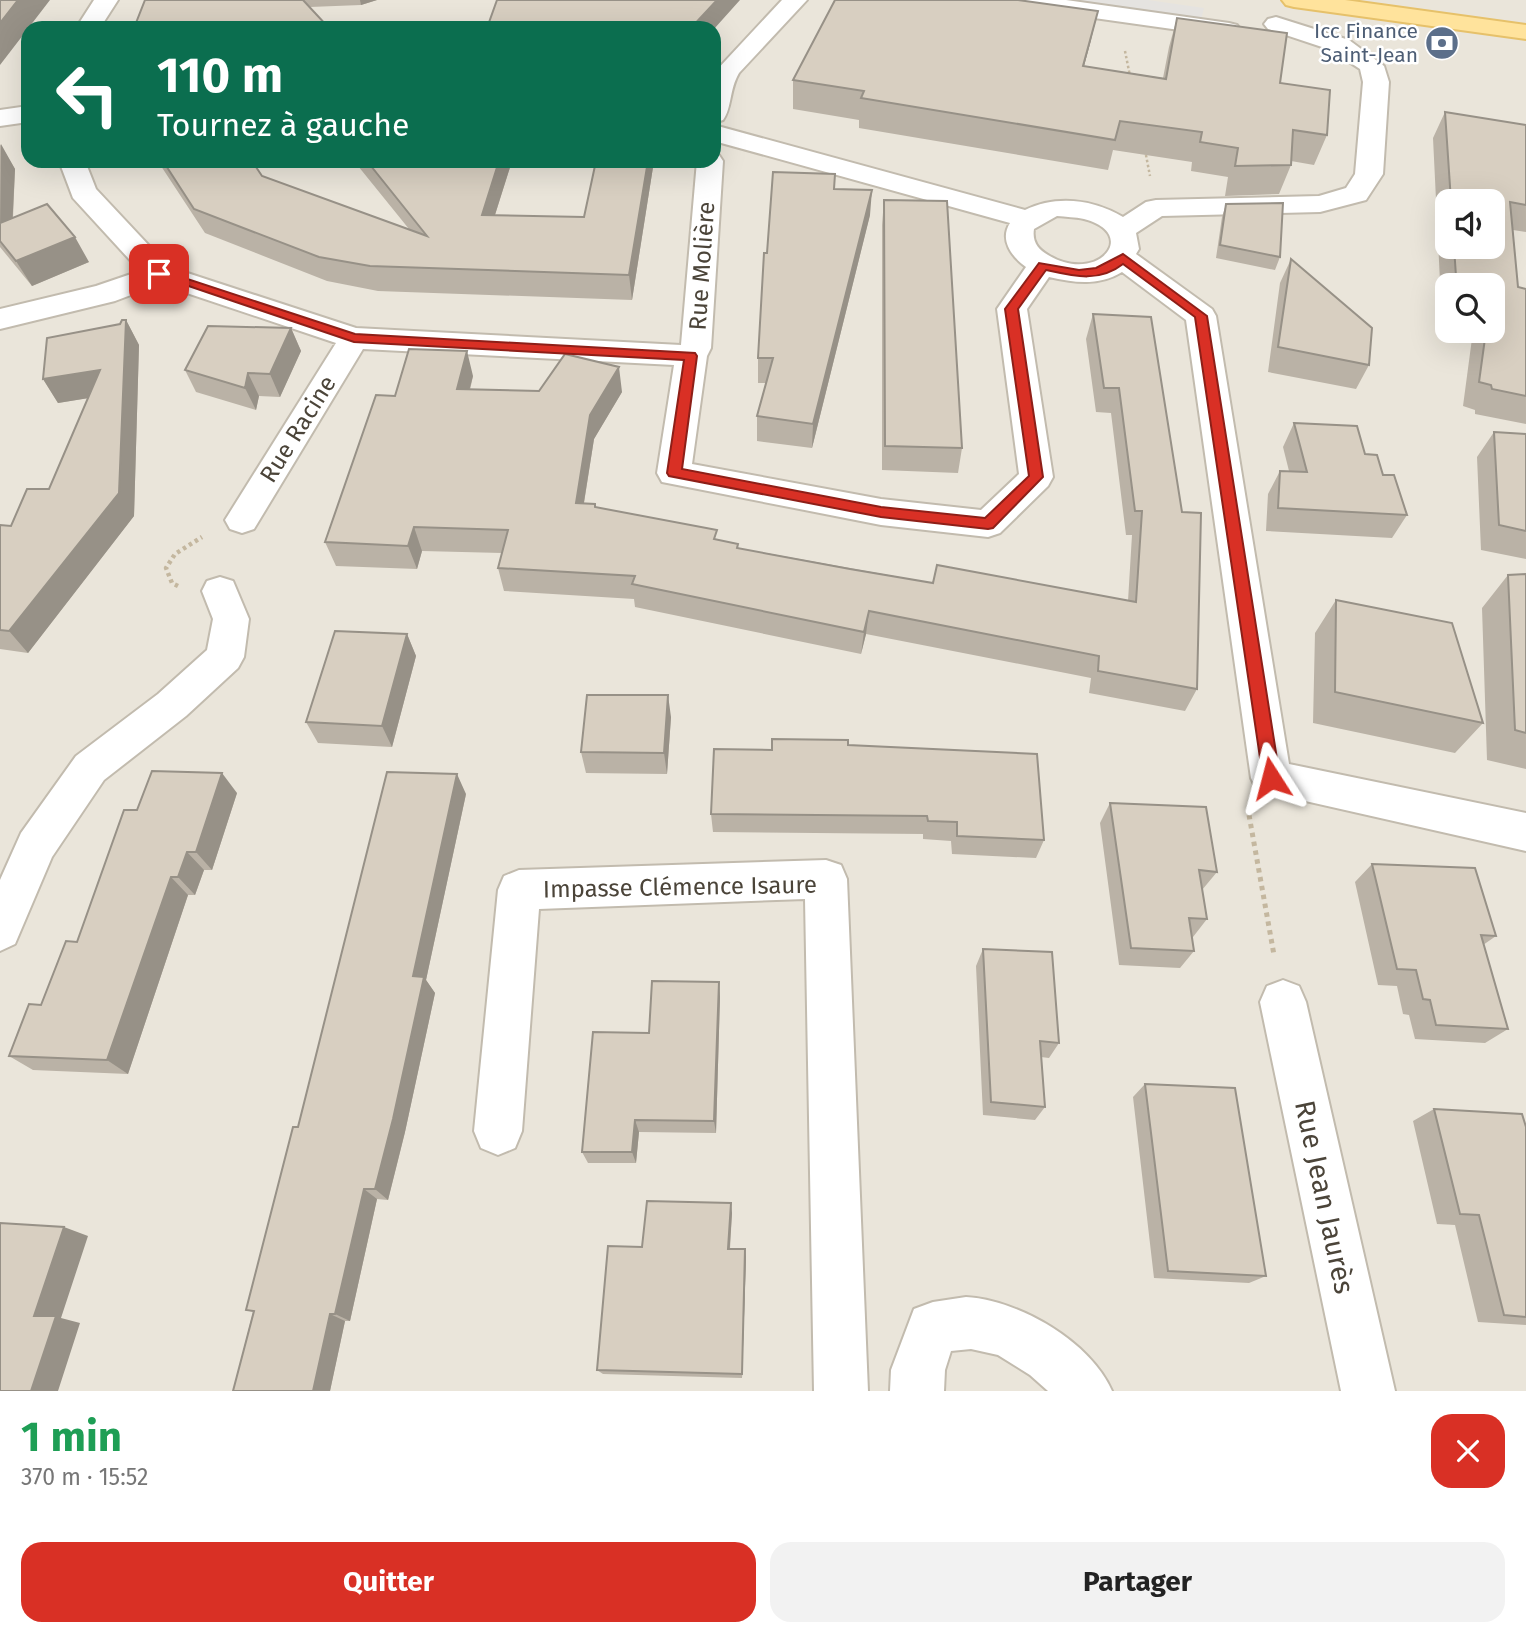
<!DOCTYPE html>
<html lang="fr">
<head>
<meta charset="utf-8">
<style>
  :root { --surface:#fff; --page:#f2f2f2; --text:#222; --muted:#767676; --accent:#d93025 }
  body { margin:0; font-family:"Fira Sans",sans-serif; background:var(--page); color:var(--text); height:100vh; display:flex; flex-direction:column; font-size:26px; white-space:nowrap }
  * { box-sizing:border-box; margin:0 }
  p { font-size:23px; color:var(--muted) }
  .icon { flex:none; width:38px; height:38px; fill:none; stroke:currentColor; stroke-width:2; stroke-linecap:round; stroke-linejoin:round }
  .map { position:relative; height:1391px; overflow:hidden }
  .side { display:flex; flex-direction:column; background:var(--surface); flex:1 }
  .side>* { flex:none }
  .guide { position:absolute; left:21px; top:21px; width:700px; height:147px; border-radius:21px; box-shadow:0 7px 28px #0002; background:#0b6e4f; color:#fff; overflow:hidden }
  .buttons { position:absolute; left:1435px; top:189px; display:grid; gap:14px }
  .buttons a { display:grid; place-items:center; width:70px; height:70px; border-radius:14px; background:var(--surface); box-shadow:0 7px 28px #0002; font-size:35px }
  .pin { position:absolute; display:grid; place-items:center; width:60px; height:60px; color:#fff; margin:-30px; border-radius:14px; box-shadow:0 4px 10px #0006 }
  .me { position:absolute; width:77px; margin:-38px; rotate:351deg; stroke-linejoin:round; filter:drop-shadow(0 0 5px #0008) }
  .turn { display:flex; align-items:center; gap:24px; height:147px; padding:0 21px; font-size:32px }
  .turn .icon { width:91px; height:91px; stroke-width:2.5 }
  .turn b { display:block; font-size:49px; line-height:60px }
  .round { display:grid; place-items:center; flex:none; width:74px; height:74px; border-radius:21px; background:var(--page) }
  .summary { display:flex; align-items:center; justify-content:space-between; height:119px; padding:0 21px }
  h1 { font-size:42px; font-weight:700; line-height:52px; color:#1e9e55 }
  .cta { display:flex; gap:14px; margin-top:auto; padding:14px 21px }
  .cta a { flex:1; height:80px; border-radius:21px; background:var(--accent); color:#fff; font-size:28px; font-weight:700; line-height:80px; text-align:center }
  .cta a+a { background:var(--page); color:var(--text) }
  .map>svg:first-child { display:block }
  .residential { fill:#eae5da; fill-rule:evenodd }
  .parking { fill:#e5e3e0 }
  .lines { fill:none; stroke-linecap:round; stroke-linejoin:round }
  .street-casing { stroke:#c2bbae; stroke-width:4 }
  .primary-casing { stroke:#e6c16a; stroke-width:4 }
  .path-far2 { stroke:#c4b79f; stroke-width:2.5; stroke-dasharray:2.5 2.5; stroke-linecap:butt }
  .path-far1 { stroke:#c4b79f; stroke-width:4.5; stroke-dasharray:3.5 3.5; stroke-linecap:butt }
  .path { stroke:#c4b79f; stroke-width:5; stroke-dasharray:4.5 4.5; stroke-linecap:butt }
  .street { fill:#fff; fill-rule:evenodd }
  .primary { fill:#ffe39c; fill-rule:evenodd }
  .wall { fill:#bab2a6; fill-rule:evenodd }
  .shaded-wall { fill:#979187 }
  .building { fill:#d8cfc1; stroke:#979187; stroke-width:2 }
  .route { fill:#d93025; stroke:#8d1f18; stroke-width:2 }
  .labels { text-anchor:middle; stroke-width:5; stroke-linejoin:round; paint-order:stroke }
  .far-service-label { font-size:21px; fill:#4e5e75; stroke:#fff; text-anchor:end }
  .street-label { font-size:24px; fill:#4b4439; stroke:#fff }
  .near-street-label { font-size:28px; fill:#4b4439; stroke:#fff }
</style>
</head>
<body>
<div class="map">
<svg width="1526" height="1391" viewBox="0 0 1526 1391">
  <rect width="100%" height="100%" fill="#f6f3ec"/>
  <!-- residential -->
  <path class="residential" d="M 0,0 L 1526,0 L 1526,1391 L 0,1391 ZM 28,28 L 714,28 L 714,161 L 28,161 ZM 1447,201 L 1493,201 L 1493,247 L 1447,247 ZM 1447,285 L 1493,285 L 1493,331 L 1447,331 Z"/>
  <!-- parking -->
  <path class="parking" d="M 1059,0 L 1148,0 L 1204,8 L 1201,20 Z"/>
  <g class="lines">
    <!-- street casing -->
    <g class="street-casing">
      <path id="street" d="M 94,0 L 118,0 L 100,28 L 76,28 Z
        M 782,0 L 807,0 L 739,73 C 729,90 732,108 723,120 L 714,123 L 714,73 Z
        M 1004,0 L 1066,0 L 1229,23 L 1237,25 L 1241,30 L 1237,35 L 1229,37 L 1016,7 L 1008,5 Z
        M 1276,17 L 1349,40 L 1384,66 L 1389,82 L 1383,174 L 1366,200 L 1320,212 L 1162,216 L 1136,233 L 1139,249 L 1136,254 L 1212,309 L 1216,316 L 1289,764 L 1526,813 L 1526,851 L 1257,790 L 1251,778 L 1186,320 L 1122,272 C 1099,286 1075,283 1049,277 L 1027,309 L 1053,477 L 1048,486 L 1000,533 L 988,537 L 881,525 L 662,482 L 657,473 L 674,365 L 363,349 L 254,529 L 242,533 L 230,529 L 225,520 L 336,343 L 160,284 L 115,301 L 0,329 L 0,309 L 96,286 L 140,271 L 73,198 L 59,161 L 85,161 L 96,189 L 169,267 L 356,328 L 681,345 L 697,161 L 714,161 L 714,154 L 719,155 L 723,161 L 711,348 L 707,356 L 692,464 L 881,499 L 981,510 L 1019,474 L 997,309 L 1026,267 C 1012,257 999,240 1010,223 L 714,141 L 714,125 L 1025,210 C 1056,195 1093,199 1123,217 L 1146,202 L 1156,200 L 1319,196 L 1346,188 L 1355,174 L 1363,82 L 1360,69 L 1331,50 L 1268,29 L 1264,24 L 1268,19 ZM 1057,216 C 1066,217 1075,217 1084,219 C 1141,234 1097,285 1048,255 C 1038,249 1032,242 1034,229 Z
        M 28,106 L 28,122 L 0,126 L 0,110 Z
        M 220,577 L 233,581 L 249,619 L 244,657 L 238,668 L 186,716 L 104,780 L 52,857 L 15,944 L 0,951 L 0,880 L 21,833 L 76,756 L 158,694 L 207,650 L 213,619 L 202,591 L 207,581 Z
        M 826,860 L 841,865 L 847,879 L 868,1391 L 814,1391 L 805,899 L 539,909 L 522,1131 L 515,1148 L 498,1155 L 481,1148 L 474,1131 L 498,890 L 504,876 L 519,870 Z
        M 1283,980 L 1299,986 L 1306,1002 L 1395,1391 L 1341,1391 L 1260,1002 L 1267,986 Z
        M 966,1297 C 1019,1300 1091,1342 1112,1391 L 1048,1391 L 1030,1375 L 998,1355 L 971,1349 L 951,1351 L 945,1370 L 944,1391 L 890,1391 L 891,1370 L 914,1309 L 933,1302 Z"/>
    </g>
    <!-- primary casing -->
    <g class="primary-casing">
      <path id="primary" d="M 1282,0 L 1345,0 L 1526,25 L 1526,39 L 1294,7 L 1286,5 Z"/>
    </g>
    <!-- path-far2 -->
    <path class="path-far2" d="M 1125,51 L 1130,76
      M 1145,150 L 1150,176"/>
    <!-- path-far1 -->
    <path class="path-far1" d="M 178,586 L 172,583 L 166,568 L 175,554 L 202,537"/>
    <!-- path -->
    <path class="path" d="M 1249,815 L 1274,955"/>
    <!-- street -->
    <use href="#street" class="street"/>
    <!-- primary -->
    <use href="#primary" class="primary"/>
  </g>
  <!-- wall -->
  <path class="wall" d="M 145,0 L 377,0 L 361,5 L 310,7 Z
    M 1177,18 L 1280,83 L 1327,135 L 1314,165 L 1291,161 L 1291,165 L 1279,194 L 1225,196 L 1228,177 L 1191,171 L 1192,162 L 1113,150 L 1108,170 L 859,128 L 859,120 L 793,109 L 793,80 L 1091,40 L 1084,66 L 1163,78 L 1169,47 Z
    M 1445,112 L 1526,125 L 1526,232 L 1513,230 L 1518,287 L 1526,289 L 1526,424 L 1475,414 L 1475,410 L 1463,406 L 1473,331 L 1493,331 L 1493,285 L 1447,285 L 1447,303 L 1441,302 L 1433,138 ZM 1447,201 L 1493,201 L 1493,247 L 1447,247 Z
    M 0,144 L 15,169 L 13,218 L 89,262 L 32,286 L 0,247 Z
    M 143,161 L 252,161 L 262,176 L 409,229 L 354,161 L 512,161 L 495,215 L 584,217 L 654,161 L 632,300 L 378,291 L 327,281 L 205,233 L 159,163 L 146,167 Z
    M 834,189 L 870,215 L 812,448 L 757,441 L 757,416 L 766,383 L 758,383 L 758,358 L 767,253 Z
    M 884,200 L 962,448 L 958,473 L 882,470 L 882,225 Z
    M 1226,204 L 1280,257 L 1275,270 L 1216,258 L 1222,217 Z
    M 1291,259 L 1369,365 L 1356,389 L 1268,372 L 1280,283 Z
    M 1093,314 L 1151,317 L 1197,689 L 1185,711 L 1089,693 L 1091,678 L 866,634 L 861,654 L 635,607 L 634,599 L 504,591 L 498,568 L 502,553 L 422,551 L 417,569 L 336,566 L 325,542 L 395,396 L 473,376 L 470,390 L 622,392 L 594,439 L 584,503 L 595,504 L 596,507 L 718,540 L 738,548 L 933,583 L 1128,601 L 1132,535 L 1126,535 L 1111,413 L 1096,412 L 1086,339 Z
    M 126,320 L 139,345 L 134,516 L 28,653 L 0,649 L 0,525 L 11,526 L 49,489 L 88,398 L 58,403 L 43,379 Z
    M 291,328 L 301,351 L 280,397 L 259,396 L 256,410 L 196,392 L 185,370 Z
    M 1294,423 L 1365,454 L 1383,475 L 1407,515 L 1392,538 L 1266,531 L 1268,494 L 1280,471 L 1289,471 L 1283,447 Z
    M 1494,432 L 1526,434 L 1526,559 L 1481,550 L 1477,457 Z
    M 1526,574 L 1526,769 L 1487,760 L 1482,608 L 1508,575 Z
    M 1336,600 L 1483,723 L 1455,753 L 1313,723 L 1315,633 Z
    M 407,634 L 416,656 L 392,747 L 318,743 L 306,722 Z
    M 671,717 L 667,774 L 586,773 L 581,752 Z
    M 848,745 L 1044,840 L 1036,858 L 952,854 L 951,841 L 923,839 L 923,834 L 713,832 L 711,814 L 772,750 Z
    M 237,793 L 212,870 L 204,870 L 195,895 L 188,895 L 128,1074 L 33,1070 L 9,1056 L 41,1005 L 77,942 L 137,810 Z
    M 466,794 L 426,980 L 435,993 L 405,1132 L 388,1200 L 377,1199 L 350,1321 L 345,1321 L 330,1391 L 233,1391 L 253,1312 L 246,1310 L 298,1127 Z
    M 1110,803 L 1217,872 L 1202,890 L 1207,919 L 1193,937 L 1192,937 L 1194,951 L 1180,968 L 1119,965 L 1100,823 Z
    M 1372,864 L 1496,936 L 1483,945 L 1508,1029 L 1485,1043 L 1415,1039 L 1409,1015 L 1403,1014 L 1397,986 L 1378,985 L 1355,882 Z
    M 983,949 L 1059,1043 L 1049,1058 L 1041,1057 L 1045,1107 L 1035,1120 L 983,1115 L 976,966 Z
    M 719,982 L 720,997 L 716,1133 L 639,1132 L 636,1163 L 588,1163 L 582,1152 L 649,1033 Z
    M 1145,1084 L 1266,1276 L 1249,1283 L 1154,1278 L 1133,1097 Z
    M 1434,1109 L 1526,1127 L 1526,1325 L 1478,1322 L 1455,1225 L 1437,1224 L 1413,1121 Z
    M 732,1213 L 730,1249 L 745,1249 L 746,1257 L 742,1378 L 603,1374 L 597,1370 L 642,1247 Z"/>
  <!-- shaded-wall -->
  <path class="shaded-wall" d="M 18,0 L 50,0 L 0,65 L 0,23 Z
    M 360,0 L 377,0 L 361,5 Z
    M 717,0 L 740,0 L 714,29 L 691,28 Z
    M 1098,11 L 1091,40 L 1076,95 L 1083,66 Z
    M 1,144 L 15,169 L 11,250 L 0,232 Z
    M 144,161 L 158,161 L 159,163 L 146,167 Z
    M 499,161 L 512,161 L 487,240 L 482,215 Z
    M 648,161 L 654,161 L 632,300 L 629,275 Z
    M 872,190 L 870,215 L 812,448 L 813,424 Z
    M 75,237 L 89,262 L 32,286 L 16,261 Z
    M 126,320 L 139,345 L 134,516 L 28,653 L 9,631 Z
    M 291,328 L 301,351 L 280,397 L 270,374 Z
    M 467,351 L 473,376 L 463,414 L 457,389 Z
    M 619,367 L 622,392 L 594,439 L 580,527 L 576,503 L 590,415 Z
    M 100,370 L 114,394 L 58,403 L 43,379 Z
    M 248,373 L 259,396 L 256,410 L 245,388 Z
    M 414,527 L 422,551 L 417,569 L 408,546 Z
    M 869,611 L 866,634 L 861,654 L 864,632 Z
    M 407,634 L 416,656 L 392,747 L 382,726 Z
    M 668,695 L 671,717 L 667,774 L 664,753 Z
    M 222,773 L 237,793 L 212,870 L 196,852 Z
    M 457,774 L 466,794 L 426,980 L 435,993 L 405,1132 L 388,1200 L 375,1189 L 413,976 Z
    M 187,852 L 204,870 L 195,895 L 178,877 Z
    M 171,877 L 188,895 L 128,1074 L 107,1060 Z
    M 719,982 L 720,997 L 716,1133 L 714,1121 Z
    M 635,1120 L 639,1132 L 636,1163 L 632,1152 Z
    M 364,1189 L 377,1199 L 350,1321 L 335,1314 Z
    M 731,1203 L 732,1213 L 729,1258 L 728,1249 Z
    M 64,1227 L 88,1236 L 61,1318 L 80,1323 L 58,1391 L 31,1391 L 34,1316 Z
    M 745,1249 L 746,1257 L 742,1378 L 742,1374 Z
    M 330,1314 L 345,1321 L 330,1391 L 313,1391 Z"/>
  <!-- building -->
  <path class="building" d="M 0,0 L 18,0 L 0,23 Z
    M 145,0 L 303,0 L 329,28 L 134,28 Z
    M 497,0 L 717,0 L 691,28 L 487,28 Z
    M 835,0 L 1018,0 L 1098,11 L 1083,66 L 1166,79 L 1177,18 L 1287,33 L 1280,83 L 1330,90 L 1327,135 L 1293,130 L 1291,165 L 1235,166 L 1238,148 L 1200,142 L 1202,132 L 1120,121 L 1115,140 L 861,98 L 864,91 L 793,80 Z
    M 1445,112 L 1526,125 L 1526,205 L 1510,202 L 1518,287 L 1526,289 L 1526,396 L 1492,389 L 1491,385 L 1479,382 L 1486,331 L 1493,331 L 1493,285 L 1475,285 L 1475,280 L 1456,276 L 1454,247 L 1493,247 L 1493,201 L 1451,201 Z
    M 163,161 L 252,161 L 262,176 L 427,236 L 367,161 L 499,161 L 482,215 L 584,217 L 596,161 L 648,161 L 629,275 L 370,266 L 319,257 L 194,209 Z
    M 773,172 L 835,174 L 834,189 L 872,190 L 813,424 L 757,416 L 773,358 L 758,358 L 764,253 L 767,253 Z
    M 884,200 L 947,201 L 962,448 L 885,446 Z
    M 1283,203 L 1280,257 L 1220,245 L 1226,204 Z
    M 47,204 L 75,237 L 16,261 L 0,241 L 0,223 Z
    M 1291,259 L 1372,328 L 1369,365 L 1278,347 Z
    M 1093,314 L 1151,317 L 1182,512 L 1201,513 L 1197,689 L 1098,671 L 1099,656 L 869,611 L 864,632 L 632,584 L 635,576 L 498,568 L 508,530 L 414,527 L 408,546 L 325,542 L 376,395 L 395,396 L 409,349 L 467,351 L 457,389 L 539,391 L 565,354 L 619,367 L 590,415 L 576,503 L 595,504 L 595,507 L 717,530 L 714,539 L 738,544 L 737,548 L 850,569 L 933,583 L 937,565 L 1136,602 L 1142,511 L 1135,511 L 1119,388 L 1104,388 Z
    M 122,320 L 126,320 L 119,493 L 9,631 L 0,630 L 0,525 L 11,526 L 27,489 L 49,489 L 100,370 L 43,379 L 47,338 L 120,324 Z
    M 208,326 L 291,328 L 270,374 L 248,373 L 245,388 L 185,370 Z
    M 1294,423 L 1357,426 L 1365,454 L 1377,455 L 1383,475 L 1394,475 L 1407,515 L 1278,508 L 1280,471 L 1307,472 Z
    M 1494,432 L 1526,434 L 1526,531 L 1499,525 Z
    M 1526,574 L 1526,733 L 1515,730 L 1508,575 Z
    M 1336,600 L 1452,623 L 1483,723 L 1335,692 Z
    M 335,631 L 407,634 L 382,726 L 306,722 Z
    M 587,695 L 668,695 L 664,753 L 581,752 Z
    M 772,739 L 848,740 L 848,745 L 1037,754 L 1044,840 L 957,836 L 957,822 L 928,821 L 927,816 L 711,814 L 714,749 L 772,750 Z
    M 152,771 L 222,773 L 196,852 L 187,852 L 178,877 L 171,877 L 107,1060 L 9,1056 L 29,1004 L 41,1005 L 66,941 L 77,942 L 124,810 L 137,810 Z
    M 387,772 L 457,774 L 413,976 L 424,977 L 393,1119 L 375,1189 L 364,1189 L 335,1314 L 330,1314 L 313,1391 L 233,1391 L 254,1311 L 246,1310 L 293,1127 L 298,1127 Z
    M 1110,803 L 1206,807 L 1217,872 L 1199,870 L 1207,919 L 1189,918 L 1194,951 L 1131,948 Z
    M 1372,864 L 1475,868 L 1496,936 L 1481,935 L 1508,1029 L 1436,1025 L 1430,1000 L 1423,999 L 1416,970 L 1397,969 Z
    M 983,949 L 1052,952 L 1059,1043 L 1040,1041 L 1045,1107 L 991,1102 Z
    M 652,981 L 719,982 L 714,1121 L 635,1120 L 632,1152 L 582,1152 L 593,1032 L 649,1033 Z
    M 1145,1084 L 1235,1088 L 1266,1276 L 1168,1271 Z
    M 1434,1109 L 1522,1114 L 1526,1127 L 1526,1317 L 1504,1315 L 1479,1215 L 1460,1214 Z
    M 647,1201 L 731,1203 L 728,1249 L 745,1249 L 742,1374 L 597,1370 L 608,1246 L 642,1247 Z
    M 0,1223 L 64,1227 L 34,1316 L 56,1316 L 31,1391 L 0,1391 Z"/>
  <!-- route -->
  <path class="route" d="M 1123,254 L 1207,316 L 1280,778 L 1277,783 L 1271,785 L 1265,783 L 1263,778 L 1195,317 L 1123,264 C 1099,283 1073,276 1046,270 L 1018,309 L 1043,477 L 993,528 L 988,529 L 881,517 L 669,476 L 667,473 L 684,360 L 354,342 L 153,274 L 159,270 L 163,271 L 355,334 L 695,353 L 697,356 L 682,469 L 881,507 L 985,518 L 1029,476 L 1005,309 L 1039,263 L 1079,270 L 1096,268 Z"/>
  <!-- icons -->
  <defs>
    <g id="bank-disc" transform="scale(1.75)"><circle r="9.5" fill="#5c6f8a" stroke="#fff"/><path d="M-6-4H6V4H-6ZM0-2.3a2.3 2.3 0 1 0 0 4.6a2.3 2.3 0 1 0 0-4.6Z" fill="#fff"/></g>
  </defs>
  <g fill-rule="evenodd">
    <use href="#bank-disc" x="1442" y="43"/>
  </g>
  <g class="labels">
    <!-- far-service labels -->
    <g class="far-service-label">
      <text x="1418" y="38">Icc Finance<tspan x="1418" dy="24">Saint-Jean</tspan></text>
    </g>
    <!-- street labels -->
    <g class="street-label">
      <text transform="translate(702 266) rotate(-86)" y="8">Rue Molière</text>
      <text transform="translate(298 429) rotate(-58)" y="8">Rue Racine</text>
      <text transform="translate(680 887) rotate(-1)" y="8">Impasse Clémence Isaure</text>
    </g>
    <!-- near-street labels -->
    <g class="near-street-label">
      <text transform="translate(1325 1197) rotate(78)" y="10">Rue Jean Jaurès</text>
    </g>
  </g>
</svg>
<div class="buttons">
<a><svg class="icon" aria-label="sound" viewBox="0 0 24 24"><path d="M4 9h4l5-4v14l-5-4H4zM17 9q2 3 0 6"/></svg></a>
<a><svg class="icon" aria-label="search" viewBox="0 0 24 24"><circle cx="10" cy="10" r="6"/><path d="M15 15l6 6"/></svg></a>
</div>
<div class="pin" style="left:159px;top:274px;background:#d93025"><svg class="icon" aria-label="arrive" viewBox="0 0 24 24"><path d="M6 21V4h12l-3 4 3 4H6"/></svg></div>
<svg class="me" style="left:1271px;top:778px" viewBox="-20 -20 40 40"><path d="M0-17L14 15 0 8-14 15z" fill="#d93025" stroke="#fff" stroke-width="4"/></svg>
<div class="guide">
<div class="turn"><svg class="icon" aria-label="left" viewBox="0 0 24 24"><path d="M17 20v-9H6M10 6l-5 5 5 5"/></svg><div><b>110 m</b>Tournez à gauche</div></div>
</div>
</div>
<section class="side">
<div class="summary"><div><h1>1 min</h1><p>370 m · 15:52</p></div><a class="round" style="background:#d93025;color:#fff"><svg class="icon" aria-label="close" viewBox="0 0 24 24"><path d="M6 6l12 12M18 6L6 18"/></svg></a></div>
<div class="cta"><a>Quitter</a><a>Partager</a></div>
</section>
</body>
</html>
